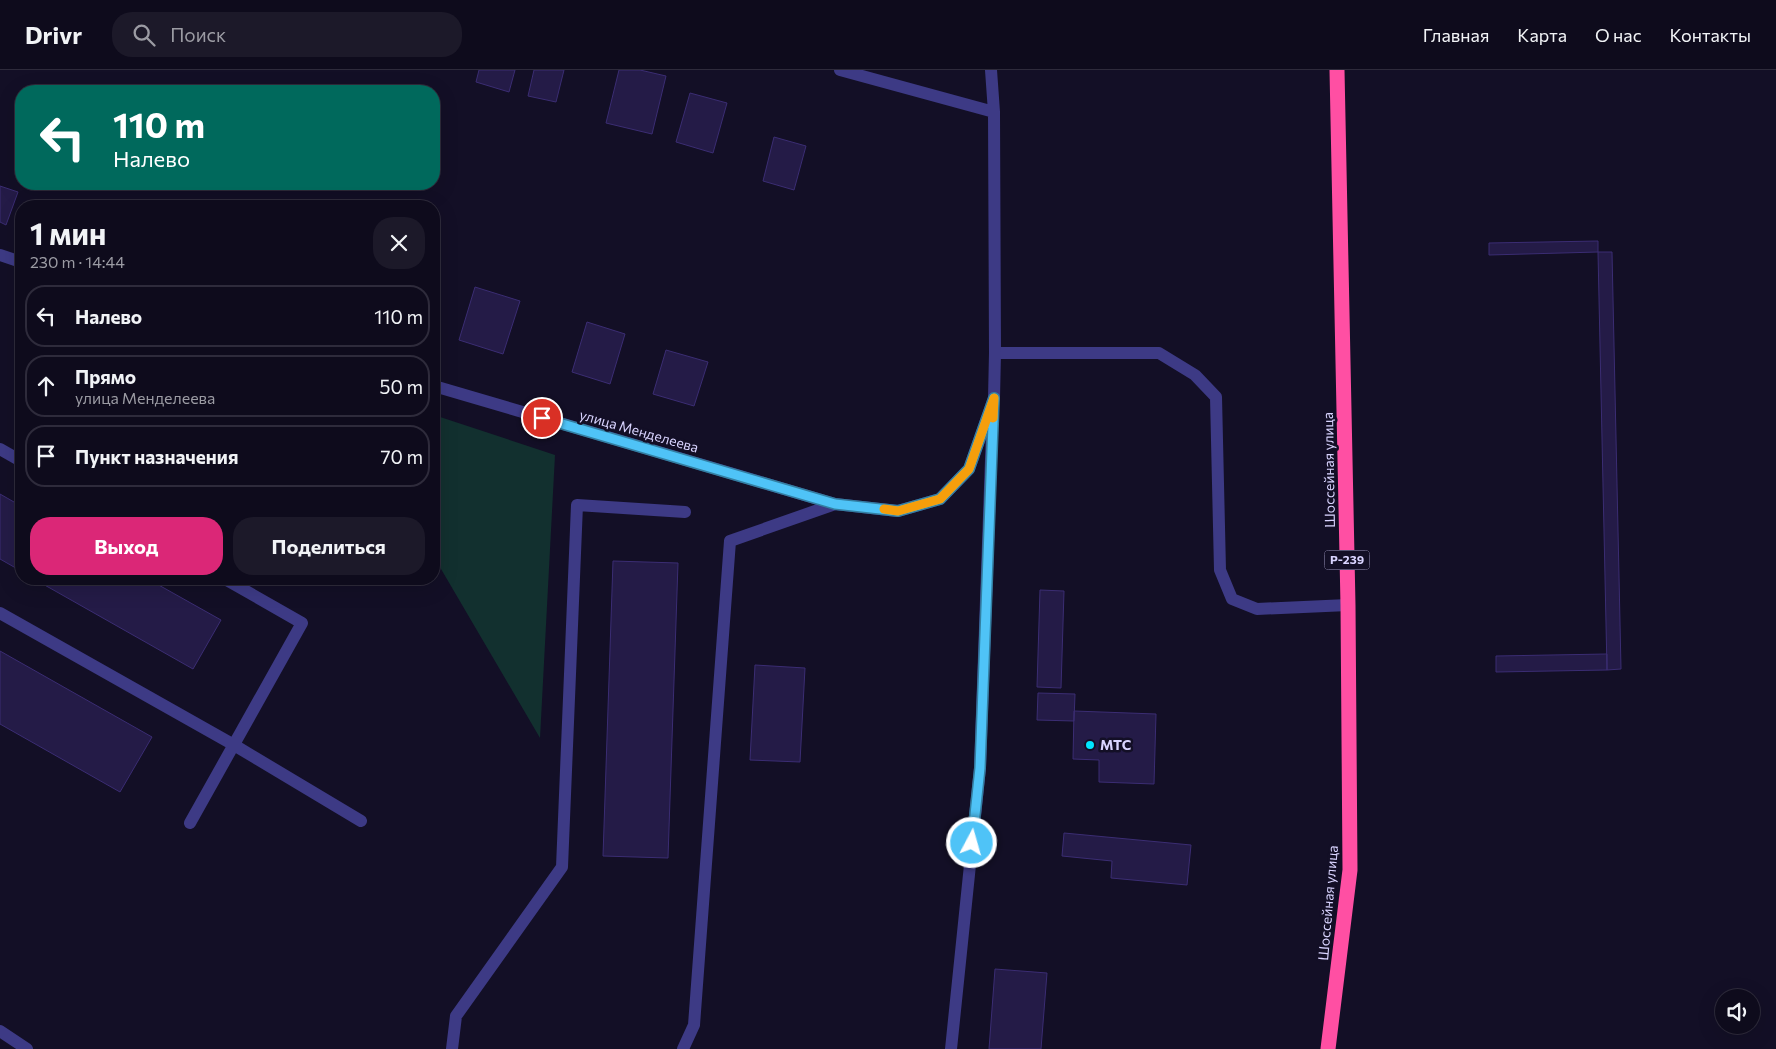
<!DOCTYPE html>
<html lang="ru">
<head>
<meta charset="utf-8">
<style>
  :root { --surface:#0e0b1c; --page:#1c1929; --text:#f1f3f6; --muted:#9b9ba3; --line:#2e2b3b; --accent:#db2777 }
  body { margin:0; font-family:Commissioner,sans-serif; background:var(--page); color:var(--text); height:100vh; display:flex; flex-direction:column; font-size:19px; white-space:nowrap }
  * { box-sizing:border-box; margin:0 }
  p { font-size:16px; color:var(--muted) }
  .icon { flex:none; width:28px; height:28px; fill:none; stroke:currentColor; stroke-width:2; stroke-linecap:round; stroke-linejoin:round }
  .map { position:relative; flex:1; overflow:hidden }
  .drawer { position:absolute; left:15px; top:130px; width:425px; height:385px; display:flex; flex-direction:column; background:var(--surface); border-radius:20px; box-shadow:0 5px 20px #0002,0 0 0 1px var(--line) }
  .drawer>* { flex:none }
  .top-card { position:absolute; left:15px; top:15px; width:425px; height:105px; border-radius:20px; box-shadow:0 5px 20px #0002,0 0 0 1px var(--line); background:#00695c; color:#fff; overflow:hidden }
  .buttons { position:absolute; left:1715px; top:919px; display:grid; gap:10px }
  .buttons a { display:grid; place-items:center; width:45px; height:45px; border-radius:50%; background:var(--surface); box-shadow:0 5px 20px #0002,0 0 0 1px var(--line); font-size:25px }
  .pin { position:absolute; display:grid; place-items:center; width:42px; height:42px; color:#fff; margin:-21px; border:2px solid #fff; border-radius:50%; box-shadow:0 1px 5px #0007 }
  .me { position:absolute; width:55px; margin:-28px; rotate:6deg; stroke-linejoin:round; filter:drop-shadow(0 0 4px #0008) }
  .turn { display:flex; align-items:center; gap:18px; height:105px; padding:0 15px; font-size:22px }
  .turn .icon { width:65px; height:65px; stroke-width:2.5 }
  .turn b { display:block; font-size:35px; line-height:42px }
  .round { display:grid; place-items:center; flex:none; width:52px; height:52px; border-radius:20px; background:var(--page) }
  .head { display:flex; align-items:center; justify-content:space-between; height:85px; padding:0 15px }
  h1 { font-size:30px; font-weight:700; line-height:38px }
  .cta { display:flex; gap:10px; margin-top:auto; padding:10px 15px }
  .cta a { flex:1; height:58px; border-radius:20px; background:var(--accent); color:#fff; font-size:20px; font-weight:700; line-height:58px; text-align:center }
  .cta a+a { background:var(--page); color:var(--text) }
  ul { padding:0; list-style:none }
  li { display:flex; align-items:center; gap:15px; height:62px; margin:0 10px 8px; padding:0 5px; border:2px solid var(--line); border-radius:20px }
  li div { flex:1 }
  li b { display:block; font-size:19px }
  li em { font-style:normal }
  header { display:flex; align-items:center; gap:30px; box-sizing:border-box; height:70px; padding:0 25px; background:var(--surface); border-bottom:1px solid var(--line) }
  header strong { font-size:24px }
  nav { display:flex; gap:28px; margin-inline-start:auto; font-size:18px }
  .search { width:350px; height:45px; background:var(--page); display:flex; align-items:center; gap:12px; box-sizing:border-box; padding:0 18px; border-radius:20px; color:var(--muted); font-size:19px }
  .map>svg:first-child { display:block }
  .green { fill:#12302f }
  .building { fill:#241b47; stroke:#3b2d73 }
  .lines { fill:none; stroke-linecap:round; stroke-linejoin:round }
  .lane { stroke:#3d3a85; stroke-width:12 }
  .street { stroke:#3d3a85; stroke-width:12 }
  .highway { stroke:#ff4fa3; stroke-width:15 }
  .route-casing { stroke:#337fa1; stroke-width:12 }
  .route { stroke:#4fc3f7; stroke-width:9 }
  .slow { stroke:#f59e0b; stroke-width:9 }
  .poi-dot { fill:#00e5ff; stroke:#130f26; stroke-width:2 }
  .labels { text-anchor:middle; stroke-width:5; stroke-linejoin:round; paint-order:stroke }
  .shield { fill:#130f26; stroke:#9e99be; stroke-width:1 }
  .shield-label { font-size:12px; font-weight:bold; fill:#d9d4ff }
  .street-label { font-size:14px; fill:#d9d4ff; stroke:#130f26 }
  .poi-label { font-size:14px; font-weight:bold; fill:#d9d4ff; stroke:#130f26; text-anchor:start }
</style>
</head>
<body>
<header>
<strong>Drivr</strong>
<div class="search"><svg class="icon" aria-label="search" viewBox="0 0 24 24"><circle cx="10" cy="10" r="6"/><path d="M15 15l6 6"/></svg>Поиск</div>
<nav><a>Главная</a><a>Карта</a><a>О нас</a><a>Контакты</a></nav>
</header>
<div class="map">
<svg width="1776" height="979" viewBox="0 0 1776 979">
  <rect width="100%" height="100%" fill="#130f26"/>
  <!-- green -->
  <path class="green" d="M 434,345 L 555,385 L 540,668 L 434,487 Z"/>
  <!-- building -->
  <path class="building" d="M 479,0 L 515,0 L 509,22 L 476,12 Z
    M 534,0 L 564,0 L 556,32 L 528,26 Z
    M 619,0 L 640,0 L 666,6 L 652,64 L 606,53 Z
    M 690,23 L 727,33 L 713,83 L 676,72 Z
    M 774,67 L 806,76 L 794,120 L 763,111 Z
    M 0,116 L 18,122 L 6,155 L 0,152 Z
    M 1598,171 L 1598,182 L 1489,185 L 1489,173 Z
    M 1598,182 L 1612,182 L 1621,599 L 1607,600 Z
    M 475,217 L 520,231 L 503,284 L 459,270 Z
    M 587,252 L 625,264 L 610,314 L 572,302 Z
    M 666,280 L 708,292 L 694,336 L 653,324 Z
    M 0,424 L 21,436 L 21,501 L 0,489 Z
    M 613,491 L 678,493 L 668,788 L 603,786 Z
    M 34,509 L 148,509 L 221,550 L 193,599 Z
    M 1040,520 L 1064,521 L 1061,618 L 1037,617 Z
    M 0,581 L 152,667 L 120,722 L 0,654 Z
    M 1607,584 L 1607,600 L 1496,602 L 1496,586 Z
    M 755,595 L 805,598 L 800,692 L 750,690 Z
    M 1038,623 L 1075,624 L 1074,651 L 1037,650 Z
    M 1074,641 L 1156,644 L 1154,714 L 1099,712 L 1099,690 L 1073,689 Z
    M 1064,763 L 1191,775 L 1187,815 L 1111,808 L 1112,791 L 1062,786 Z
    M 995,899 L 1047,903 L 1041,979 L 989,979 Z"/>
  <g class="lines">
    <!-- lane -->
    <path class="lane" d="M 995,283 L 1159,283 L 1195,305 L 1216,327 L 1220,500 L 1232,529 L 1257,539 L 1348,535
      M 0,379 L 21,391
      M 0,543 L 234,675 L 361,751
      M 190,753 L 302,553 L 225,509
      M 452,979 L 456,946 L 562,797 L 577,435 L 685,442
      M 683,979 L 694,955 L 730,471 L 835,434
      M 951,979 L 980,698 L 993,333"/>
    <!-- street -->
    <path class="street" d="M 840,0 L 994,42
      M 0,185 L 21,192
      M 434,316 L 835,434 L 898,441 L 940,429 L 969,399 L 994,328 L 995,283 L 994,42 L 991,0
      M 0,961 L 27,979"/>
    <!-- highway -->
    <path class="highway" d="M 1328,979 L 1350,800 L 1348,535 L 1337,0"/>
  </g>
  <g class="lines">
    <!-- route casing -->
    <g class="route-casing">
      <path id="route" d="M 542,348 L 835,434 L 898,441 L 940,429 L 969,399 L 994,328 L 980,698 L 972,773"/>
    </g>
    <!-- route -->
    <use href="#route" class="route"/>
    <!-- slow -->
    <path class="slow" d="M 884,439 L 898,441 L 940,429 L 969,399 L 994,328 L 993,348"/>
  </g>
  <!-- markers -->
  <circle class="poi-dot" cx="1090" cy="675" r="5"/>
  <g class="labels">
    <!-- shield labels -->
    <rect class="shield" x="1324.5" y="480.5" width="45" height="19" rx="4"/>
    <g class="shield-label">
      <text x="1347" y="494">Р-239</text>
    </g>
    <!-- street labels -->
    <g class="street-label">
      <text transform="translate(639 361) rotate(16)" y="5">улица Менделеева</text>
      <text transform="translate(1329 400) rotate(-91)" y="5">Шоссейная улица</text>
      <text transform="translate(1328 833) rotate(-85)" y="5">Шоссейная улица</text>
    </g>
    <!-- poi labels -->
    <g class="poi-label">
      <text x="1100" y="680">МТС</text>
    </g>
  </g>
</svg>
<div class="buttons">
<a><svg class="icon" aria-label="sound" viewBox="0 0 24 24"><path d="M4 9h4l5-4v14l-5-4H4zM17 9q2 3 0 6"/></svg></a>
</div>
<div class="pin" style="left:542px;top:348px;background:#d93025"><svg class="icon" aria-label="arrive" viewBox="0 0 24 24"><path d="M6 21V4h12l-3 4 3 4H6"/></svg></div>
<svg class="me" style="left:972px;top:773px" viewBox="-20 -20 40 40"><circle r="17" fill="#4fc3f7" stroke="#fff" stroke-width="3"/><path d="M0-11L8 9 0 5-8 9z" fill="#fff"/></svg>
<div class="top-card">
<div class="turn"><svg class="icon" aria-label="left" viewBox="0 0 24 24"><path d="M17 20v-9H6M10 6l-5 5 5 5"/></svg><div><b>110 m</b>Налево</div></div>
</div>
<section class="drawer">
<div class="head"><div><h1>1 мин</h1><p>230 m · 14:44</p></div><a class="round"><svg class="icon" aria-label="close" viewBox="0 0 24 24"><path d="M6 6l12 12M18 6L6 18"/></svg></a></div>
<ul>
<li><svg class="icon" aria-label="left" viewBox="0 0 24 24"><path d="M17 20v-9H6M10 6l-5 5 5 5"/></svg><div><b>Налево</b></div><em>110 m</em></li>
<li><svg class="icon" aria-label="ahead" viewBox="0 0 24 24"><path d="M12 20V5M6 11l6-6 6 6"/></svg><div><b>Прямо</b><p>улица Менделеева</p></div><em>50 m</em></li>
<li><svg class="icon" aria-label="arrive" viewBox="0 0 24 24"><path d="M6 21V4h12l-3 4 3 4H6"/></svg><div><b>Пункт назначения</b></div><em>70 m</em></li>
</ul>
<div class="cta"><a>Выход</a><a>Поделиться</a></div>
</section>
</div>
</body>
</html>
